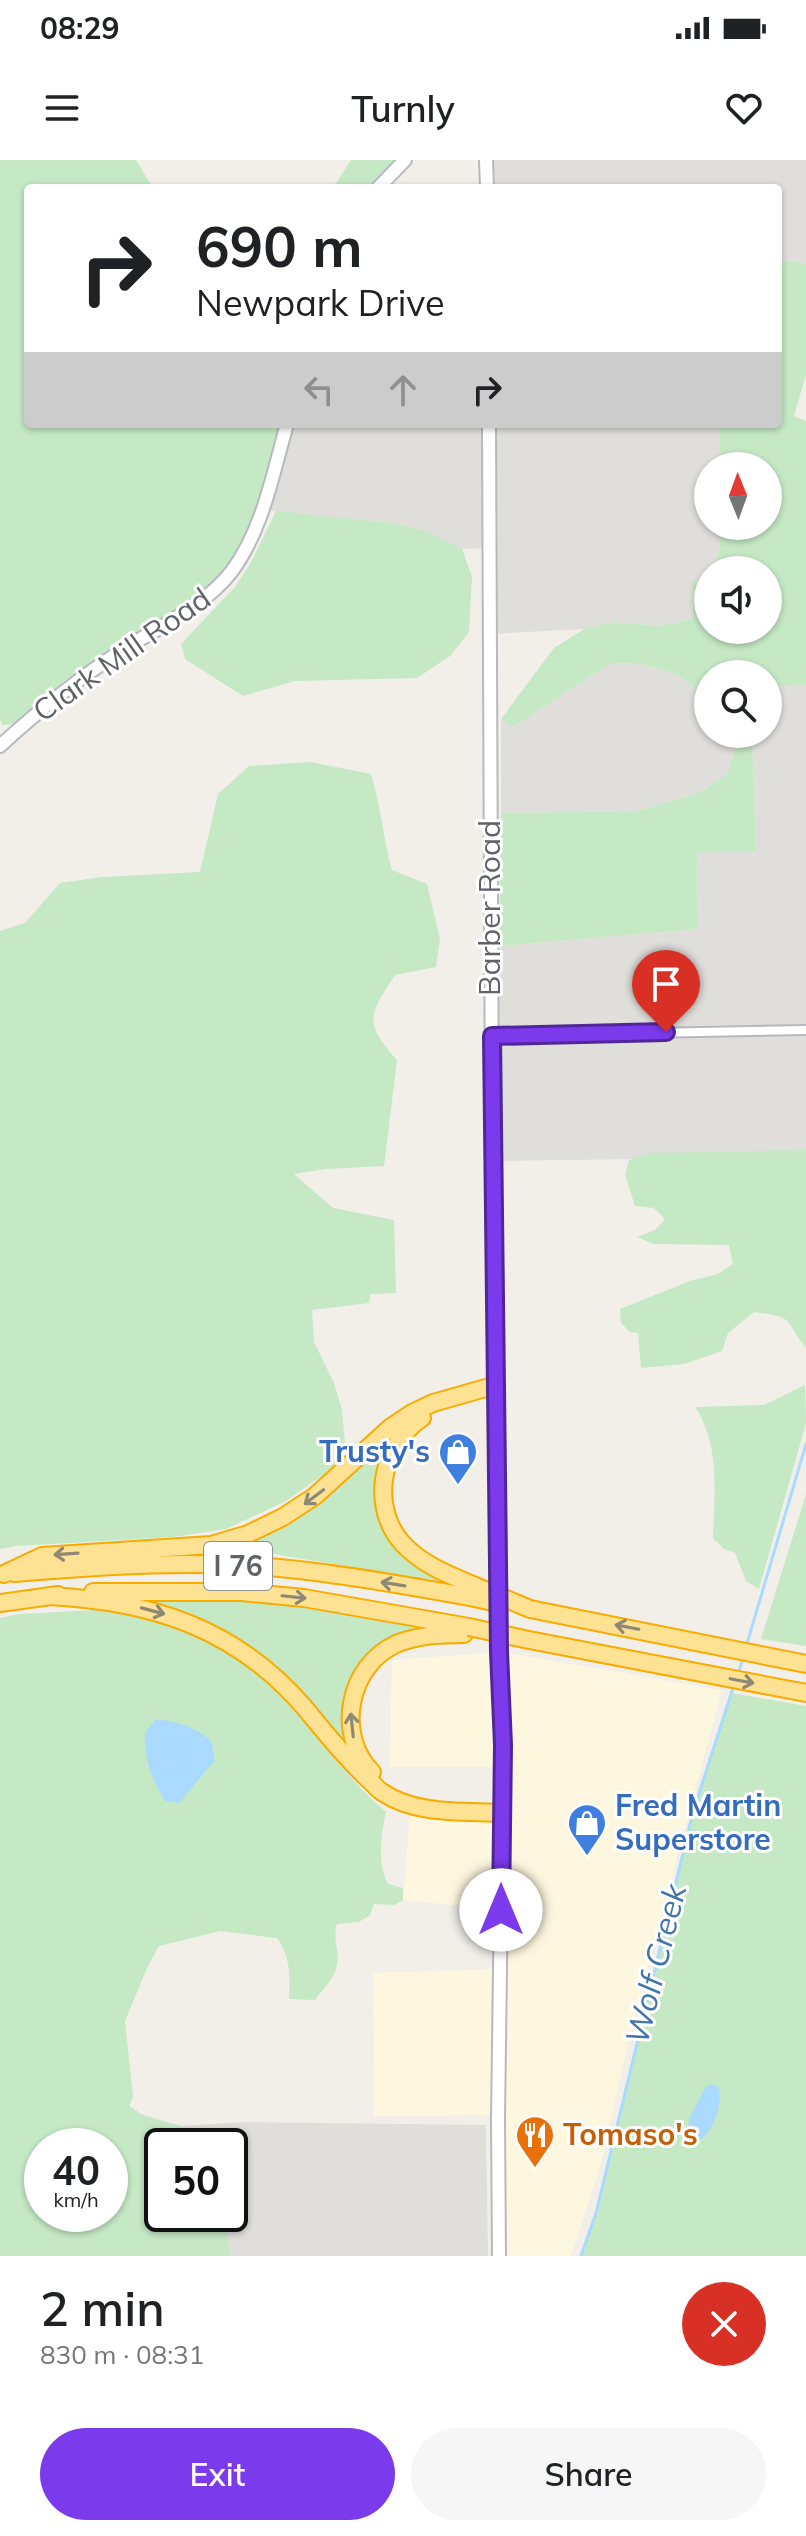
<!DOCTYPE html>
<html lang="en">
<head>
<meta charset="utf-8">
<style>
  :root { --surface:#fff; --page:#f6f6f6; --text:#202124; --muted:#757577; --accent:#7c3aed }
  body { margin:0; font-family:Mulish,sans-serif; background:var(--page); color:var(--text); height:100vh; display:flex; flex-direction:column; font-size:30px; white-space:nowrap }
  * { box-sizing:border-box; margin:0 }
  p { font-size:26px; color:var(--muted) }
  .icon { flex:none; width:44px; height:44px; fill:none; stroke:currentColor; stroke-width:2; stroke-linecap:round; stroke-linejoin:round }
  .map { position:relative; height:2096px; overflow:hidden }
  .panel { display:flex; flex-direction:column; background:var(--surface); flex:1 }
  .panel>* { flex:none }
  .banner { position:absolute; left:24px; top:24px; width:758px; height:244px; border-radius:8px; box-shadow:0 2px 6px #0004; background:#fff; color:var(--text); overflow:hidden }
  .needle { width:52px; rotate:359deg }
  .tools { position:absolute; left:694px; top:292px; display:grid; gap:16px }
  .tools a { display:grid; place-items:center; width:88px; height:88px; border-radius:50%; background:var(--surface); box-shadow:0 2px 6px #0004; font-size:40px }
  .speed { position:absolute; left:24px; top:1968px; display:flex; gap:16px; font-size:40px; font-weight:700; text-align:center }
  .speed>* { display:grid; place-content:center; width:104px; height:104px; border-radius:50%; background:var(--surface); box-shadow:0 2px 6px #0004; line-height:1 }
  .speed small { font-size:20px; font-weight:400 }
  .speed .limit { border:4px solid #111; border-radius:12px; background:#fff; color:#111 }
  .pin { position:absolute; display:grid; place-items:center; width:68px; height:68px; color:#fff; margin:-82px -34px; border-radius:50% 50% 50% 0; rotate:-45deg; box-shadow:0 0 8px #0007 }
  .pin .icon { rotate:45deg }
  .me { position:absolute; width:88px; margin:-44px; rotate:0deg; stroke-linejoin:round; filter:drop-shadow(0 0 6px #0008) }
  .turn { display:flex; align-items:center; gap:28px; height:168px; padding:0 40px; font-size:36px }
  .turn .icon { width:104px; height:104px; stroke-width:2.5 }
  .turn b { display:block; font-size:56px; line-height:68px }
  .lanes { display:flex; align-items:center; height:76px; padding:0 40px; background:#0003; justify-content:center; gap:40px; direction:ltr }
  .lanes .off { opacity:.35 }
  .round { display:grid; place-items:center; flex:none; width:84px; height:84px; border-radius:42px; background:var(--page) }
  .summary { display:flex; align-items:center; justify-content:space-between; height:136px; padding:0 40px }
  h1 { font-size:48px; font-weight:600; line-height:60px }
  .cta { display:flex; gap:16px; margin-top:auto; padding:16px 40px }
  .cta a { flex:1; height:92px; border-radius:48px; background:var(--accent); color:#fff; font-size:32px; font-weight:600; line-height:92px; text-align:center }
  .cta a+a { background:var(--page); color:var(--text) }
  .status { display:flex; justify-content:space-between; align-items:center; height:56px; padding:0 40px; background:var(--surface); direction:ltr }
  .status svg { height:22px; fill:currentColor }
  header { display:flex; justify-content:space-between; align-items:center; height:104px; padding:0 40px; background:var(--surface); font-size:36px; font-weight:600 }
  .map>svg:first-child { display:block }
  .commercial { fill:#fef7e0 }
  .industrial { fill:#e0deda }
  .green { fill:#c5e8c5; fill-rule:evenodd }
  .water { fill:#aadaff }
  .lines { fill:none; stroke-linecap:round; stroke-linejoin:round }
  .stream { stroke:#aadaff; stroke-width:3 }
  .street-casing { stroke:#b5b8bc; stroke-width:12 }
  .secondary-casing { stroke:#b6babf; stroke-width:16 }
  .highway-casing { stroke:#f9ab00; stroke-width:20 }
  .street { stroke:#fff; stroke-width:8 }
  .secondary { stroke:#fff; stroke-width:12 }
  .highway { stroke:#fde293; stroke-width:16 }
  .highway-bridge-casing { stroke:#f9ab00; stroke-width:20; stroke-linecap:butt }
  .highway-bridge { stroke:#fde293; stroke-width:16 }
  .oneway { stroke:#8e8975 }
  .route-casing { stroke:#51269a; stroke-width:20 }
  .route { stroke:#7c3aed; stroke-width:14 }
  .labels { text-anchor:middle; stroke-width:6; stroke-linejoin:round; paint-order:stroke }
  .shield { fill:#fff; stroke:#8f9295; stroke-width:2 }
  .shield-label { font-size:28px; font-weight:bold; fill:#5f6368 }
  .street-label { font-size:30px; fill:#5f6368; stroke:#fff }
  .shop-label { font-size:30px; font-weight:bold; fill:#366cbe; stroke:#fff; text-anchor:end }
  .food-label { font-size:30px; font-weight:bold; fill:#c56008; stroke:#fff; text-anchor:start }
  .water-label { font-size:32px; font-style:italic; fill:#4174aa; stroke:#fff }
</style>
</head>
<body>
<div class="status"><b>08:29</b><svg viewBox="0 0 49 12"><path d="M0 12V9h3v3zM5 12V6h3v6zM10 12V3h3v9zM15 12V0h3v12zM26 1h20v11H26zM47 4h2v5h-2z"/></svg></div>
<header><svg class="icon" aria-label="menu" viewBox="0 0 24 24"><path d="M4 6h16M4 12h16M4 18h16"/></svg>Turnly<svg class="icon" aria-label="heart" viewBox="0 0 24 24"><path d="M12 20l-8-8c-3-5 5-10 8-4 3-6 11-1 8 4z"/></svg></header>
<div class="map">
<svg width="806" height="2096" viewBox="0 0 806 2096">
  <rect width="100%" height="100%" fill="#f1efe8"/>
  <!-- commercial -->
  <path class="commercial" d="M 499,1492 L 722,1530 L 631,1870 L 600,2007 L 571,2096 L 499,2096 L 501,1750 L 403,1740 L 410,1654 L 501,1658 L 502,1607 L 390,1607 L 392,1500 Z
    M 493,1809 L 493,1955 L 374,1956 L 373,1813 Z"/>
  <!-- industrial -->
  <path class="industrial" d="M 486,0 L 806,0 L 806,103 L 778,100 L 778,28 L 487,28 Z
    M 287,264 L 720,264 L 720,306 L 708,306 L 708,366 L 722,366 L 716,410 L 708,410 L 708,422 L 692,423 L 693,459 L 660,466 L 615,462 L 584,469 L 489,474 L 488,388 L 462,389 L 424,370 L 384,362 L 263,350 Z
    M 635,503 L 665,510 L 683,518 L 708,541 L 708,574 L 735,574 L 737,586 L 726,615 L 701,632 L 638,651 L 501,653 L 501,559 L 513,567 L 609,504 Z
    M 806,525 L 806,997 L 497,1001 L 499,786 L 698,769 L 697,693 L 756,690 L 752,574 L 768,574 L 768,527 Z
    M 242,1962 L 486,1965 L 488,2096 L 231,2096 L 225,2054 L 230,2054 L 230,1986 L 187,1986 L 181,1966 Z"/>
  <!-- green -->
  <path class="green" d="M 0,0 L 136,0 L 153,28 L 28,28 L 28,264 L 279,264 L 253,364 L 238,395 L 206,432 L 148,466 L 98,502 L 65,520 L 15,564 L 3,565 L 0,560 Z
    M 351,0 L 396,0 L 370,28 L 333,28 Z
    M 778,100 L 806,103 L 806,215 L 794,256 L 806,261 L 806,525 L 768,527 L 768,514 L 708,514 L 708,541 L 683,518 L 665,510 L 635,503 L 609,504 L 513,567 L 501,559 L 554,488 L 584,469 L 615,462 L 660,466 L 693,459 L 692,422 L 708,422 L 708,470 L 768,470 L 768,410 L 716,410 L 722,366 L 768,366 L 768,306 L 720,306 L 720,264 L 778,264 Z
    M 276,351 L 384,362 L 424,370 L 462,389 L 472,417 L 469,472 L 450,496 L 417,518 L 295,521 L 243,536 L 185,499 L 181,484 L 236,426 L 251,402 Z
    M 735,574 L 752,574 L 756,691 L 697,693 L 698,769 L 499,786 L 501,653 L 638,651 L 701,632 L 726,615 L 737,586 Z
    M 310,602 L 371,614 C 381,646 383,678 392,710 L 427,724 L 440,779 L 436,807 L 395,815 C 369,855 363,862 397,900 L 384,1006 L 325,1009 L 294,1014 L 333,1048 L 394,1060 L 396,1133 L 370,1134 L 369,1143 L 312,1150 L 314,1182 L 334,1223 L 342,1250 L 345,1284 L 333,1308 L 286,1341 L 226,1369 L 174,1377 L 16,1386 L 0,1389 L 0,771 L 25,763 L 60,723 L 102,717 L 200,712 L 218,634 L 249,606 Z
    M 806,990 L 806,1188 C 783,1159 796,1157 754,1152 L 728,1173 L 722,1191 L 684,1204 L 641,1208 L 638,1173 L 630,1172 L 621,1163 L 620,1149 L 690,1121 L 718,1114 L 733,1104 L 729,1085 L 653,1084 L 637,1077 L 655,1070 L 665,1059 L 654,1048 L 635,1046 L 625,1015 L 629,1000 L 650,993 Z
    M 805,1225 L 806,1263 L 759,1429 L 746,1421 L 735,1393 L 724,1389 L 713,1378 C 714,1333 721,1286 695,1247 L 764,1245 Z
    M 403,1263 L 388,1295 L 388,1368 L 450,1423 L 261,1392 L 206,1390 L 252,1375 Z
    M 806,1334 L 806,1486 L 761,1479 Z
    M 129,1437 L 231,1439 L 319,1450 L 417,1466 L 418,1469 C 399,1475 369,1485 361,1506 C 356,1520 355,1570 354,1588 L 347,1589 C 309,1539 266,1486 206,1461 C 182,1450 154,1446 129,1437 Z
    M 95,1450 C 159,1458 224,1477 271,1525 C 311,1567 341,1613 386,1652 C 381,1673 377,1705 388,1724 L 403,1728 L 403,1740 L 394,1745 L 374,1744 L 370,1755 L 359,1762 L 337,1764 C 332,1780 340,1791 337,1805 C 335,1818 323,1829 315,1840 L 289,1839 C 290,1817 291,1797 277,1778 L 220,1771 L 159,1786 L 148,1806 L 125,1861 L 133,1937 L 129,1946 L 143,1955 L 181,1966 L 187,1986 L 162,1986 L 162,2054 L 225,2054 L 231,2096 L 0,2096 L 0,1458 L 19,1454 ZM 42,1986 L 110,1986 L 110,2054 L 42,2054 Z
    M 731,1533 L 806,1546 L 806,2096 L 581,2096 L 596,2053 L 693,1652 Z"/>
  <!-- water -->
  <path class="water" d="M 156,1559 C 177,1561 195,1567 211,1581 L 215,1600 L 179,1643 L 165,1641 C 151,1618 144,1599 145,1572 Z
    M 713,1924 L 719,1928 C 723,1944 712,1980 693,1982 L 687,1977 L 689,1959 L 706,1926 Z"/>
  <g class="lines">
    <!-- stream -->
    <path class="stream" d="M 746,1487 L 806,1284
      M 738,1514 L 743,1498
      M 581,2096 L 596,2053 L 693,1652 L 734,1525"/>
    <!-- street casing -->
    <g class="street-casing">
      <path id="street" d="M 492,876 L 806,870"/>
    </g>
    <!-- secondary casing -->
    <g class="secondary-casing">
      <path id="secondary" d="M 486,0 L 487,28
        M 378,28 L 405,0
        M 489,264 L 492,972 L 499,1492 L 503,1585 L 498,1959 L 499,2096
        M 0,586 C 39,550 79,518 124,489 C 161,466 205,446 232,411 C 263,369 273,313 287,264"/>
    </g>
    <!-- highway casing -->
    <g class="highway-casing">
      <path id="highway" d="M 422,1258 C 381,1285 369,1347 403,1384 C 423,1405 447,1414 473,1425
        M 14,1413 C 104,1406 198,1399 289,1409 C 349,1415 410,1426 470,1437
        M 4,1414 L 42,1396 L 211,1385 L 248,1374 L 283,1357 L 315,1336 L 391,1267 L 412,1253 L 433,1243 L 496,1225
        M 93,1432 L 241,1432 L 304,1438 L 469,1467
        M 48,1436 C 150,1441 235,1467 304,1547 C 325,1572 344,1597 369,1620 C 373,1623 377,1629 382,1632 C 415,1655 463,1651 501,1653
        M 0,1443 L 58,1435
        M 530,1449 L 806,1504
        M 529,1480 L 806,1533
        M 372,1612 C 335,1575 348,1506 396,1484 C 418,1475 441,1474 464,1474"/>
    </g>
    <!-- street -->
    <use href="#street" class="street"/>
    <!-- secondary -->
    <use href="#secondary" class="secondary"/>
    <!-- highway -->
    <use href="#highway" class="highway"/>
    <!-- highway-bridge casing -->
    <g class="highway-bridge-casing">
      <path id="highway-bridge" d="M 473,1425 L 530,1449
        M 470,1437 L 497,1443
        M 469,1467 L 529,1480"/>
    </g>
    <!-- highway-bridge -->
    <use href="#highway-bridge" class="highway-bridge"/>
  </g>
  <!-- one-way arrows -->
  <defs><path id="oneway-shaft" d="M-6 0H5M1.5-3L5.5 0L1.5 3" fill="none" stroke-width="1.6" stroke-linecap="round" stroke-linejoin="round" transform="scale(2)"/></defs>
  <g class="oneway">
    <use href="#oneway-shaft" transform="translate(314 1337) rotate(143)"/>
    <use href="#oneway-shaft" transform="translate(66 1394) rotate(176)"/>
    <use href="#oneway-shaft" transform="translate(393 1424) rotate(-171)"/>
    <use href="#oneway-shaft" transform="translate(294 1437) rotate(6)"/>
    <use href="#oneway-shaft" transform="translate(153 1451) rotate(15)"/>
    <use href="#oneway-shaft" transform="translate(627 1467) rotate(-169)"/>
    <use href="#oneway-shaft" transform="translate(742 1521) rotate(11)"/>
    <use href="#oneway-shaft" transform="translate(352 1565) rotate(-96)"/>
  </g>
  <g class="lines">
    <!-- route casing -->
    <g class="route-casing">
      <path id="route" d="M 501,1750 L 503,1585 L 499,1492 L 492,876 L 666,872"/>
    </g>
    <!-- route -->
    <use href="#route" class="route"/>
  </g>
  <!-- icons -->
  <defs>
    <g id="shop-pin" transform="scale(2)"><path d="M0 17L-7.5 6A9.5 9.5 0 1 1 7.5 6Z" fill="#3f7fe0" stroke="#fff"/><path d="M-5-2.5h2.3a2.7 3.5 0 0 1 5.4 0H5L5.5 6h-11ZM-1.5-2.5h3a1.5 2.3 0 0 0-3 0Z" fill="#fff"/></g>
    <g id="restaurant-pin" transform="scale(2)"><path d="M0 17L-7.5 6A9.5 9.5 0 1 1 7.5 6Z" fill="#e8710a" stroke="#fff"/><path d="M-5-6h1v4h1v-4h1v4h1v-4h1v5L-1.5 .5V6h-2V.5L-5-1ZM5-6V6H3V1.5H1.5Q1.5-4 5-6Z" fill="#fff"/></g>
  </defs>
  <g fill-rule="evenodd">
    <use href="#shop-pin" x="458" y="1292"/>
    <use href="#shop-pin" x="587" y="1663"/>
    <use href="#restaurant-pin" x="535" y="1975"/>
  </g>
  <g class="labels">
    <!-- shield labels -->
    <rect class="shield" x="204" y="1382" width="68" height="48" rx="6"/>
    <g class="shield-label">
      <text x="238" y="1416">I 76</text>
    </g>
    <!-- street labels -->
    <g class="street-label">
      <text transform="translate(122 495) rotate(-35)" y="10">Clark Mill Road</text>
      <text transform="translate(490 748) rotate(-90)" y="10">Barber Road</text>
    </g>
    <!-- shop labels -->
    <g class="shop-label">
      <text x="430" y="1302">Trusty's</text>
      <text x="615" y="1656" text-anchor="start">Fred Martin<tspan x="615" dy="34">Superstore</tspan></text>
    </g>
    <!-- food labels -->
    <g class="food-label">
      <text x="563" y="1985">Tomaso's</text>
    </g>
    <!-- water labels -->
    <g class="water-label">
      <text transform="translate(656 1804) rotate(-76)" y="11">Wolf Creek</text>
    </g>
  </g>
</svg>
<div class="tools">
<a><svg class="needle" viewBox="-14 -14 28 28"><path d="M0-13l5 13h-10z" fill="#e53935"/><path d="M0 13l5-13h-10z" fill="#757577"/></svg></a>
<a><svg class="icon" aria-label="sound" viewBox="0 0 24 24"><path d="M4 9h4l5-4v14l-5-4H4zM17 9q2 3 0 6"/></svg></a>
<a><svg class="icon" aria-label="search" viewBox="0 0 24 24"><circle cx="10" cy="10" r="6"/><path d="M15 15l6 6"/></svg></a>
</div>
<div class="speed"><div>40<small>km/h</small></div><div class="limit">50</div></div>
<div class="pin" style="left:666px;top:872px;background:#d93025"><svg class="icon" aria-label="arrive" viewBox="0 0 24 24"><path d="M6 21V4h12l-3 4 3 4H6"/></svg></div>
<svg class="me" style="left:501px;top:1750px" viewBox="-20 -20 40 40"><circle r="19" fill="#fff"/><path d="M0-13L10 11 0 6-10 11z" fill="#7c3aed"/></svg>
<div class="banner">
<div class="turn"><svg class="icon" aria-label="right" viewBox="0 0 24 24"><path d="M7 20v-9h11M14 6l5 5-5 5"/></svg><div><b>690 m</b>Newpark Drive</div></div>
<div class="lanes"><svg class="icon off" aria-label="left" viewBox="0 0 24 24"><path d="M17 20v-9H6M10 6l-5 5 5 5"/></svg><svg class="icon off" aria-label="ahead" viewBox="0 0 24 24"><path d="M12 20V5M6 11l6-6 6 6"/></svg><svg class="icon" aria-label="right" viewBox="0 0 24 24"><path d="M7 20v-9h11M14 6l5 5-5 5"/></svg></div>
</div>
</div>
<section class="panel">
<div class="summary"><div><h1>2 min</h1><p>830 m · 08:31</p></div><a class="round" style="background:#d93025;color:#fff"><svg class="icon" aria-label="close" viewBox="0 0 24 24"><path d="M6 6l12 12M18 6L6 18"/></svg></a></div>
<div class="cta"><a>Exit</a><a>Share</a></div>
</section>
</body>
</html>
